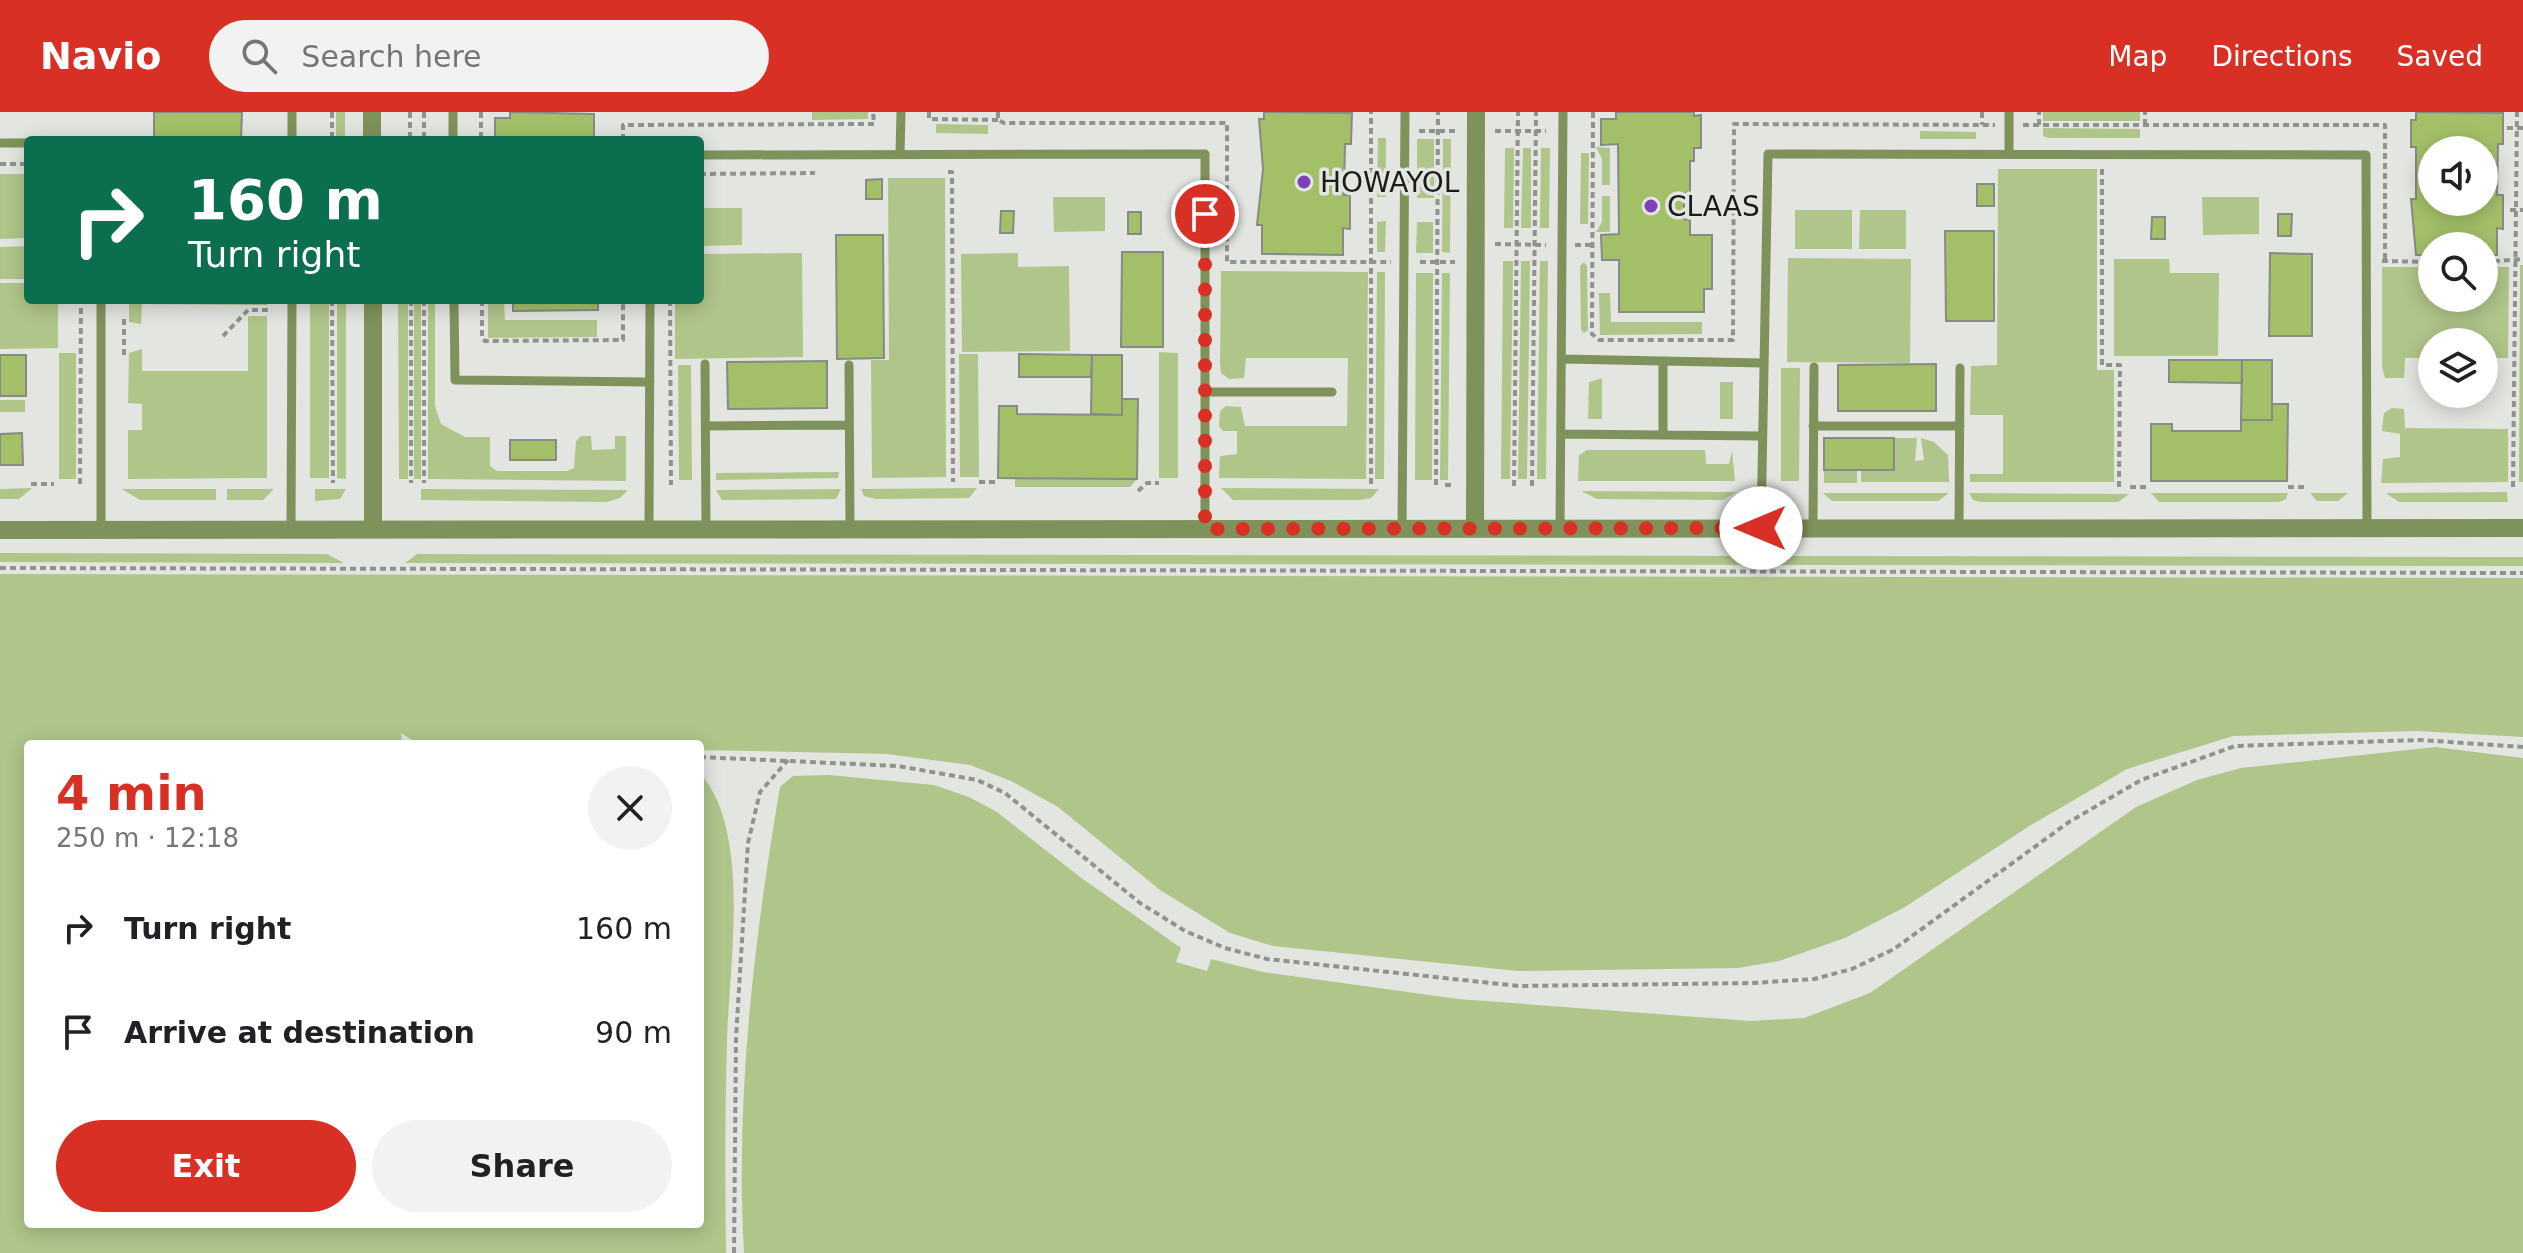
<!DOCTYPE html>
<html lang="en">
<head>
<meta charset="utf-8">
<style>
  :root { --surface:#fff; --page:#f2f2f2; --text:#202124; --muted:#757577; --accent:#d93025 }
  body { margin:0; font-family:"DejaVu Sans",sans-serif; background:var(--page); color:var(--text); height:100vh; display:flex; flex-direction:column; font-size:30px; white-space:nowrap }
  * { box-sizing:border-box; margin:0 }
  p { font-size:26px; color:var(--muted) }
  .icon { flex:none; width:44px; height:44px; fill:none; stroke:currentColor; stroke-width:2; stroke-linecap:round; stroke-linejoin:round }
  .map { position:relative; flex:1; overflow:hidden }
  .sheet { position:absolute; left:24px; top:628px; width:680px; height:488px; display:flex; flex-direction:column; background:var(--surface); border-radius:8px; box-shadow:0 4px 20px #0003 }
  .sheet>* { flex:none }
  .banner { position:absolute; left:24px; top:24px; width:680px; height:168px; border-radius:8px; box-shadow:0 4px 20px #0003; background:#0b6e4f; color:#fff; overflow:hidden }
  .tools { position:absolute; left:2418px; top:24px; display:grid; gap:16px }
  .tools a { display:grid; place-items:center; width:80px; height:80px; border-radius:50%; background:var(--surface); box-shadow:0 4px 20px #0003; font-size:40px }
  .pin { position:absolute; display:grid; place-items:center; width:68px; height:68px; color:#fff; margin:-34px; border:4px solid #fff; border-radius:50%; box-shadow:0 2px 8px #0007 }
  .me { position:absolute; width:88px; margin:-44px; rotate:270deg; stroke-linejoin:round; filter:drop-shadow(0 0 6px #0008) }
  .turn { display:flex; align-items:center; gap:28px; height:168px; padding:0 32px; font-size:36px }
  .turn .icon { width:104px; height:104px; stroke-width:2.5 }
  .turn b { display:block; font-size:56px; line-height:68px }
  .round { display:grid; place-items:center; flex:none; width:84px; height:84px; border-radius:42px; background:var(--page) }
  .overview { display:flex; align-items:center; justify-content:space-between; height:136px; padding:0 32px }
  h1 { font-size:48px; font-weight:700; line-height:60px; color:var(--accent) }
  .button { display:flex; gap:16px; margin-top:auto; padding:16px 32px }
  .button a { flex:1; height:92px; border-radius:48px; background:var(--accent); color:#fff; font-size:32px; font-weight:700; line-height:92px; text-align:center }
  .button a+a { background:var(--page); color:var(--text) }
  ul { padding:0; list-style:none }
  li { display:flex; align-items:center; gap:24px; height:104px; padding:0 32px }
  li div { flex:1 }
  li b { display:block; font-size:30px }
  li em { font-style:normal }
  header { display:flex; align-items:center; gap:48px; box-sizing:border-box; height:112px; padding:0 40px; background:var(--accent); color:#fff }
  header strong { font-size:38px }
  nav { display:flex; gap:44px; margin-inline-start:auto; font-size:28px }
  .search { width:560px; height:72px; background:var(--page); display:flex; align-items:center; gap:20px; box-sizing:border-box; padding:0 28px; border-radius:44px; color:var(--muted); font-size:30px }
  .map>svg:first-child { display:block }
  .green { fill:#b0c58a }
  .building { fill:#a3c069; stroke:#888a86; stroke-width:2; fill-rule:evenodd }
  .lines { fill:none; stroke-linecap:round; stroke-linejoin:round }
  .path { stroke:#91928f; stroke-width:4; stroke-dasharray:6 4; stroke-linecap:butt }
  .service { stroke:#7f925b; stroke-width:9 }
  .minor { stroke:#7f925b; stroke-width:18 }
  .route { stroke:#d93025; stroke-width:14; stroke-dasharray:0 25.2 }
  .poi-dot { fill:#7d41b7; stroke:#e3e5e1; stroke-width:3 }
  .labels { text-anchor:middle; stroke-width:7; stroke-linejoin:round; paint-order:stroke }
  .poi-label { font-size:28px; fill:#1b1b1a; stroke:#e3e5e1; text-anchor:start }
</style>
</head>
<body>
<header>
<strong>Navio</strong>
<div class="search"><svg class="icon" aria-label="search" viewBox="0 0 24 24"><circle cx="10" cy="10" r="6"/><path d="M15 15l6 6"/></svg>Search here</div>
<nav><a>Map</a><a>Directions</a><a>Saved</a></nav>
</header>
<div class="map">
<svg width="2523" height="1141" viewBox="0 0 2523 1141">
  <rect width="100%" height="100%" fill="#e3e5e1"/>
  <!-- green -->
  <path class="green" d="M 336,0 L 345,0 L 345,28 L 336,28 Z
    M 812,0 L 868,0 L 868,7 L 812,8 Z
    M 2043,0 L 2140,0 L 2140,9 L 2043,9 Z
    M 936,12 L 988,13 L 988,22 L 936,21 Z
    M 2043,16 L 2140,17 L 2140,26 L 2048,26 L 2043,24 Z
    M 1920,19 L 1976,20 L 1976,27 L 1920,27 Z
    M 1378,26 L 1386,26 L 1386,85 L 1377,85 Z
    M 1417,27 L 1434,27 L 1434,86 L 1417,86 Z
    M 1443,27 L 1451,27 L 1450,141 L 1442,140 Z
    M 1596,35 L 1610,36 L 1610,73 L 1602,73 L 1602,47 Z
    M 1505,36 L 1514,36 L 1513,116 L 1504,116 Z
    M 1523,36 L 1531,36 L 1531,116 L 1521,116 Z
    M 1541,36 L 1550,36 L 1549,116 L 1540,116 Z
    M 1581,41 L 1589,41 L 1588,112 L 1580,112 Z
    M 1998,57 L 2097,57 L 2097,258 L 2114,258 L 2114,370 L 1970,370 L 1970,362 L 2003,362 L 2003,303 L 1970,303 L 1971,254 L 1997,253 Z
    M 0,62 L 28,62 L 28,126 L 0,127 Z
    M 888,66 L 945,66 L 946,365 L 872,366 L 871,248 L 889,248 Z
    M 1602,84 L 1610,84 L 1610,120 L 1596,120 L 1602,110 Z
    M 1053,85 L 1105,85 L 1105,119 L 1054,120 Z
    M 2202,85 L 2259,85 L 2259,122 L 2203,123 Z
    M 700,96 L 742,96 L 742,133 L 700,134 Z
    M 1795,98 L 1852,98 L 1852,137 L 1795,137 Z
    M 1860,98 L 1906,98 L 1906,137 L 1859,137 Z
    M 1386,109 L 1385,140 L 1377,140 L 1377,110 Z
    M 1417,110 L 1433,110 L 1433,141 L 1416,141 Z
    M 28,134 L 28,167 L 0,167 L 0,135 Z
    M 802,141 L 803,245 L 675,247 L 675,188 L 700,188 L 700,142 Z
    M 1018,141 L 1018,155 L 1069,154 L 1070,239 L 962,240 L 961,142 Z
    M 1788,146 L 1911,147 L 1910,251 L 1787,250 Z
    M 2114,147 L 2169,147 L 2170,161 L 2219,161 L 2218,244 L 2114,244 Z
    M 1503,149 L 1513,149 L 1510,367 L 1501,367 Z
    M 1521,149 L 1530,149 L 1527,367 L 1518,367 Z
    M 1540,149 L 1548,149 L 1546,367 L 1537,367 Z
    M 1584,150 L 1587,154 L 1588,218 L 1584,221 L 1581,218 L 1580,154 Z
    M 2520,153 L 2523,153 L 2523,370 L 2519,370 Z
    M 2382,155 L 2432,155 L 2432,186 L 2484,186 L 2484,155 L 2509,155 L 2508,246 L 2484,246 L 2484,230 L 2432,230 L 2432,246 L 2405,246 L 2404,266 L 2385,266 L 2382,255 Z
    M 1221,159 L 1368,160 L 1366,367 L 1219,366 L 1220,344 L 1237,342 L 1237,319 L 1223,319 L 1219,314 L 1220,299 L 1226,294 L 1241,295 L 1245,314 L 1347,314 L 1348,246 L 1246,246 L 1244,266 L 1229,267 L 1221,261 L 1220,253 Z
    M 1377,160 L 1385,160 L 1384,367 L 1375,367 Z
    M 1416,161 L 1433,161 L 1432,368 L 1415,368 Z
    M 1442,161 L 1450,161 L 1448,368 L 1440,368 Z
    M 0,171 L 28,171 L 28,188 L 58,188 L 58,236 L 0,237 Z
    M 1599,181 L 1610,181 L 1611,210 L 1702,210 L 1702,222 L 1600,223 Z
    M 129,188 L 267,188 L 267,193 L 142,192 L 141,212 L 129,210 Z
    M 310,188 L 329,188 L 329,366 L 310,366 Z
    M 337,188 L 346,188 L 346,367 L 337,366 Z
    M 398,188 L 408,188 L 408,367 L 399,367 Z
    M 414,188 L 421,188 L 421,367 L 414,367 Z
    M 428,188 L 435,188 L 435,294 L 441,312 L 465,325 L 490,325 L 490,354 L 497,359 L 567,359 L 574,356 L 576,329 L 581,324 L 591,324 L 592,338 L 615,337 L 615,324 L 626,324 L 626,369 L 428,367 Z
    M 488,188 L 504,188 L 505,208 L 597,208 L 597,225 L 488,226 Z
    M 248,204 L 267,204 L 267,366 L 128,367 L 128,318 L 142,318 L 142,292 L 128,291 L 129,241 L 142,237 L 142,259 L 248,259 Z
    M 1159,240 L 1178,241 L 1178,366 L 1159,366 Z
    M 59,241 L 76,241 L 76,367 L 59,367 Z
    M 959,242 L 978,242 L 979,365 L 960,365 Z
    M 678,253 L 691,253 L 692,368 L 679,368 Z
    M 1781,256 L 1800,256 L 1799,369 L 1781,369 Z
    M 1602,266 L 1602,307 L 1588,307 L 1589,270 Z
    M 1720,270 L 1733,270 L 1733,307 L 1720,307 Z
    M 0,288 L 25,288 L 25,300 L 0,300 Z
    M 2392,296 L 2404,297 L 2405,316 L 2508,317 L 2508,370 L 2381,371 L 2383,347 L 2400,345 L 2400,322 L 2382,319 L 2384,301 Z
    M 1894,326 L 1917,326 L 1915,349 L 1924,348 L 1921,326 L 1934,330 L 1948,343 L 1949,370 L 1861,370 L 1861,358 L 1893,358 Z
    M 1587,338 L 1705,338 L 1706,352 L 1729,352 L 1732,339 L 1735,369 L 1578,369 L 1579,343 Z
    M 1824,358 L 1857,358 L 1857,371 L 1824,371 Z
    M 839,360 L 838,366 L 716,368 L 716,361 Z
    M 1015,366 L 1137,367 L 1130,375 L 1015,375 Z
    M 32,376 L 19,387 L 0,387 L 0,377 Z
    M 977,376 L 969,386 L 876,387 L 864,384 L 861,377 Z
    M 1221,376 L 1379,377 L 1371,386 L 1360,388 L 1233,388 Z
    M 122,377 L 216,377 L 216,388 L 140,388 Z
    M 227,377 L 274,377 L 263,388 L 227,388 Z
    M 315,377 L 346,377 L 340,387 L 315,389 Z
    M 421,377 L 628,378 L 620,386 L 607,390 L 421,388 Z
    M 841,377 L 836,387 L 722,388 L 716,378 Z
    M 1581,379 L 1736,380 L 1723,388 L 1597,387 Z
    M 2507,380 L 2508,390 L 2399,390 L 2386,381 Z
    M 1823,381 L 1949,381 L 1938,389 L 1832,389 Z
    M 1969,381 L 2129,382 L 2118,390 L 1981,390 L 1973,388 Z
    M 2151,381 L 2288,381 L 2286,387 L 2279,390 L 2159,390 Z
    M 2310,381 L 2348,381 L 2338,389 L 2317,389 Z
    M 0,441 L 327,442 L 344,451 L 0,450 Z
    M 417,442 L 2523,445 L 2523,454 L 405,451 Z
    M 0,462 L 2523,466 L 2523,625 L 2417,619 L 2233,624 L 2127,657 L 2031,713 L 1905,795 L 1845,826 L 1779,849 L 1738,856 L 1518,859 L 1273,834 L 1230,821 L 1160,778 L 1058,695 L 1011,669 L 970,653 L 887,642 L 700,638 L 700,632 L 418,632 L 401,621 L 402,632 L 28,632 L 28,1112 L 700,1112 L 700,661 C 752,720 729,854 727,928 C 725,999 725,1070 726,1141 L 0,1141 Z
    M 2435,635 L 2523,646 L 2523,1141 L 744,1141 C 735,986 754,828 780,675 L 793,664 L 829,663 L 934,673 L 969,685 L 997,700 L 1080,765 L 1181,836 L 1176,850 L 1207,859 L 1211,847 L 1263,860 L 1458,887 L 1750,909 L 1804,906 L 1870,881 L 2136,695 L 2197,668 L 2241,656 Z"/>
  <!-- building -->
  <path class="building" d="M 154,0 L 242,0 L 241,28 L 154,28 Z
    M 510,0 L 594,2 L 594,28 L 495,28 L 495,6 L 510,6 Z
    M 1264,0 L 1352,1 L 1351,32 L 1345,32 L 1344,83 L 1350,83 L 1350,117 L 1343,116 L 1343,143 L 1262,142 L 1262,113 L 1257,113 L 1263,57 L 1259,7 L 1264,7 Z
    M 1616,0 L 1694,0 L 1694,4 L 1701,3 L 1701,36 L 1694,36 L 1694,49 L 1690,49 L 1690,80 L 1684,81 L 1684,107 L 1690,108 L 1690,123 L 1712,123 L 1712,177 L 1704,177 L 1704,200 L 1619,200 L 1619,148 L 1602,148 L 1601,123 L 1619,122 L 1618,32 L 1601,33 L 1601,7 L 1616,7 Z
    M 2416,0 L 2503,1 L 2503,32 L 2498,32 L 2497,83 L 2503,83 L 2503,117 L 2497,116 L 2497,143 L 2484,143 L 2484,134 L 2432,134 L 2432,143 L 2416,143 L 2411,87 L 2416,87 L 2416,35 L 2411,35 L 2411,8 L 2416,8 ZM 2432,38 L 2484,38 L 2484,90 L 2432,90 Z
    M 882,67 L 882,87 L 866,87 L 866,68 Z
    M 1977,72 L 1994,72 L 1994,94 L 1977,94 Z
    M 1001,99 L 1014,99 L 1013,121 L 1000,121 Z
    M 1128,100 L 1141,100 L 1141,122 L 1128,122 Z
    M 2278,102 L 2292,102 L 2291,124 L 2278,124 Z
    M 2152,105 L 2165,105 L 2165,127 L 2151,127 Z
    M 1945,119 L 1994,119 L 1994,209 L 1946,209 Z
    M 836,123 L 883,123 L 884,246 L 837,247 Z
    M 1122,140 L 1163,140 L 1163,235 L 1121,235 Z
    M 2270,141 L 2312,142 L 2312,224 L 2269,224 Z
    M 513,188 L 598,188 L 598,198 L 513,199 Z
    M 1019,242 L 1092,243 L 1091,265 L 1019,265 Z
    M 0,243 L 26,243 L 26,284 L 0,284 Z
    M 1092,243 L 1122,243 L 1122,303 L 1091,302 Z
    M 2169,248 L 2242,248 L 2242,271 L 2169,270 Z
    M 2242,248 L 2272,248 L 2272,308 L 2241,308 Z
    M 827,249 L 827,296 L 728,297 L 727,250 Z
    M 1936,252 L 1936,299 L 1838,299 L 1838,253 Z
    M 1122,287 L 1138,287 L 1137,367 L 998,366 L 999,294 L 1017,294 L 1017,302 L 1122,303 Z
    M 2272,292 L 2288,292 L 2287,369 L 2151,369 L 2151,312 L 2172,312 L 2172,319 L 2241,319 L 2241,308 L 2272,308 Z
    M 22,321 L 23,353 L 0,353 L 0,322 Z
    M 1824,326 L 1894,326 L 1894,358 L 1824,358 Z
    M 510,328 L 556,328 L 556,348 L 510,348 Z"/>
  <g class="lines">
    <!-- path -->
    <path class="path" d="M 332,0 L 332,28
      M 410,0 L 410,28
      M 424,0 L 424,28
      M 481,0 L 481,28
      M 929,0 L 929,7 L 998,8
      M 998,0 L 998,8 L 1004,11 L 1227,11 L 1227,150 L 1391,150
      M 1593,0 L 1592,222 L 1599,228 L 1733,228 L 1734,12 L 1995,13
      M 1982,0 L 1982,13
      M 2023,13 L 2385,13 L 2385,149
      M 2039,13 L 2039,0
      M 2145,13 L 2145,0
      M 2507,16 L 2523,16
      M 1419,19 L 1458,19
      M 1495,19 L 1546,19
      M 623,28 L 623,13 L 874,12 L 873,0
      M 0,52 L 28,52
      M 2102,57 L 2102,253 L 2120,253 L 2119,375
      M 948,60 L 952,60 L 953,370
      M 700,62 L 815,61
      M 2510,98 L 2523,98
      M 1495,132 L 1546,133
      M 1575,133 L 1593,133
      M 2382,149 L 2432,150
      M 1420,150 L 1455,150
      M 2484,150 L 2523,147
      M 332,188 L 333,371
      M 411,188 L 411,371
      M 424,188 L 424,371
      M 482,188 L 482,226 L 485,229 L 623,228 L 623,188
      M 670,188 L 671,373
      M 223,224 L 248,198 L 272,198
      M 124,243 L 124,207
      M 979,370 L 998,370
      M 31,372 L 54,372
      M 80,372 L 81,188
      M 1371,372 L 1371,0
      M 1436,373 L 1438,0
      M 1445,373 L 1455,373
      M 1514,374 L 1518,0
      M 1532,374 L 1536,0
      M 2130,375 L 2150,375
      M 2288,375 L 2308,375
      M 2513,375 L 2517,0
      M 1138,379 L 1147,371 L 1159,371
      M 0,456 L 2523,461
      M 700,645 L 898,654 L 977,668 L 1005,681 L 1140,791 L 1185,819 L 1225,836 L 1267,847 L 1519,874 L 1753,871 L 1814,867 L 1852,857 L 1894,837 L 2069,710 L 2141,668 L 2235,634 L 2420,628 L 2523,635
      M 734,1141 L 736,926 L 748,731 L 760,680 L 788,648"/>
    <!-- service -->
    <path class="service" d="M 453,0 L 453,28
      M 292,28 L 292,0
      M 0,31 L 28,31
      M 2009,42 L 2009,0
      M 700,43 L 1205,42 L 1205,417
      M 900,43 L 901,0
      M 101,188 L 101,417
      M 454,188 L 455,268 L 650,270
      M 1563,247 L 1763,251
      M 705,252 L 706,417
      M 849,253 L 850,416
      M 1205,280 L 1332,280
      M 706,314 L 849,313
      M 1813,314 L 1960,314
      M 1563,322 L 1762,324
      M 1663,323 L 1663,249
      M 1761,416 L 1768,42 L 2366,43 L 2367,416
      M 1959,416 L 1960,256
      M 649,417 L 650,188
      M 1402,417 L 1405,0
      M 1560,417 L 1563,0
      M 1813,417 L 1814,255
      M 291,418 L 292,188"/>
    <!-- minor -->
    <path class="minor" d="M 372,0 L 372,28
      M 373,188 L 373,417
      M 1475,417 L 1476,0
      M 0,418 L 2523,416"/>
  </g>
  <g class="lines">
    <!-- route -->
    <path class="route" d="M 1205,102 L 1205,417 L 1761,416"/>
  </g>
  <!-- markers -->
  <g class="poi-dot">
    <circle cx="1304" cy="70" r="8"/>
    <circle cx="1651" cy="94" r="8"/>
  </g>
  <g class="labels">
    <!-- poi labels -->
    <g class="poi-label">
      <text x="1320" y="80">HOWAYOL</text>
      <text x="1667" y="104">CLAAS</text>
    </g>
  </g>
</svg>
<div class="tools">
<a><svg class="icon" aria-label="sound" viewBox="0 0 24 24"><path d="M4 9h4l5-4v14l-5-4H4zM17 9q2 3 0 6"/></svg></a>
<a><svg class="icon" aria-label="search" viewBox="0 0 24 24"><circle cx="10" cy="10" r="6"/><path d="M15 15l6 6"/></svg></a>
<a><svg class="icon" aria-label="layers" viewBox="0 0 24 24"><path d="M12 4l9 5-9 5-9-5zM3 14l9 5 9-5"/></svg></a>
</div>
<div class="pin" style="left:1205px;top:102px;background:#d93025"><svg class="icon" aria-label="arrive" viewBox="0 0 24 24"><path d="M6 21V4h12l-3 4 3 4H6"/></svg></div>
<svg class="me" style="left:1761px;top:416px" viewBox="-20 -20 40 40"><circle r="19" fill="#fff"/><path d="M0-13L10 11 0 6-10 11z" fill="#d93025"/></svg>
<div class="banner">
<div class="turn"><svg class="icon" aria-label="right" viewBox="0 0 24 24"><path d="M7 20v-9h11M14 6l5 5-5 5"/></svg><div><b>160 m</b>Turn right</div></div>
</div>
<section class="sheet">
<div class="overview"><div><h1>4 min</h1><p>250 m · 12:18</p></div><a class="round"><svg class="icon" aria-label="close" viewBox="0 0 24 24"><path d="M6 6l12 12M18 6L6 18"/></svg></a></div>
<ul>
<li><svg class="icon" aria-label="right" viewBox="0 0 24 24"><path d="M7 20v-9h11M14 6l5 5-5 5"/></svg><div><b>Turn right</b></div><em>160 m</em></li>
<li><svg class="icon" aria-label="arrive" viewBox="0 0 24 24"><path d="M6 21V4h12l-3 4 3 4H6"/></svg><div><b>Arrive at destination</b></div><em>90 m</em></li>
</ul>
<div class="button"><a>Exit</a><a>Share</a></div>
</section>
</div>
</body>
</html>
